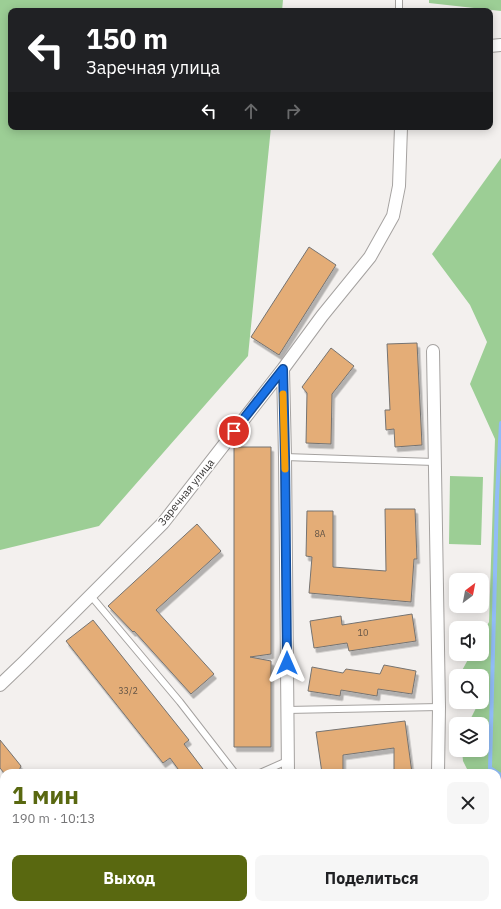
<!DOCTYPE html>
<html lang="ru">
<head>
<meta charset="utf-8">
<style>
  :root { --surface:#fff; --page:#f6f6f6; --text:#202124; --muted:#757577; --accent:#596810 }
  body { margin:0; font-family:"IBM Plex Sans",sans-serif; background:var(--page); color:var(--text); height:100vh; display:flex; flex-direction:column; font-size:15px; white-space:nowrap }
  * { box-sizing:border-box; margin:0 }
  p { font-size:13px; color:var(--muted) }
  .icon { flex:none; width:22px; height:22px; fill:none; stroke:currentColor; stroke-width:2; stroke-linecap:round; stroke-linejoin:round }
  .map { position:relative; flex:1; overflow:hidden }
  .panel { position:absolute; left:0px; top:769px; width:501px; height:140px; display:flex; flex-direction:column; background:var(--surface); border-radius:12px 12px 0 0; box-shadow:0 2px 10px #0003 }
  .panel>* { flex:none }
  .guide { position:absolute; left:8px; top:8px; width:485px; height:122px; border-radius:8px; box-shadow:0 2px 10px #0003; background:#202124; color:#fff; overflow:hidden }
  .needle { width:26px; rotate:32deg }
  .controls { position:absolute; left:449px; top:573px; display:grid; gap:8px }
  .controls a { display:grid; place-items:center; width:40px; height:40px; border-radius:8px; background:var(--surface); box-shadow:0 2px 10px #0003; font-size:20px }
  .pin { position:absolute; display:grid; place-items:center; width:34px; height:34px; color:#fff; margin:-17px; border:2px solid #fff; border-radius:50%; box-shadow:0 1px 4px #0007 }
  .me { position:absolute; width:44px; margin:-22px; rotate:0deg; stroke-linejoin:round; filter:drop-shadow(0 0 3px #0008) }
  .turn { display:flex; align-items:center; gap:14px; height:84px; padding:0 12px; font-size:18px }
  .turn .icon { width:52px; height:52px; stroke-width:2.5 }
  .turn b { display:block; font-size:28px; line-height:34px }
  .lanes { display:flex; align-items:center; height:38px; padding:0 12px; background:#0003; justify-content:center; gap:20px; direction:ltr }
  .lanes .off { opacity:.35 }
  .round { display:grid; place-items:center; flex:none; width:42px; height:42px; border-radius:8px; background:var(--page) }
  .head { display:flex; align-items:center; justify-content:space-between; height:68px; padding:0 12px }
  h1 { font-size:24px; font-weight:700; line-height:30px; color:var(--accent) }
  .action { display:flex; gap:8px; margin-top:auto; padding:8px 12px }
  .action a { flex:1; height:46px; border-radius:8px; background:var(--accent); color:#fff; font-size:16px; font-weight:700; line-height:46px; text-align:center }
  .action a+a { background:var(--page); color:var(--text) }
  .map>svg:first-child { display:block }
  .green { fill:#9cce95 }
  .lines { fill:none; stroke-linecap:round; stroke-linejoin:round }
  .stream { stroke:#91bcf7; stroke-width:4 }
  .river { stroke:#91bcf7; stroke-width:24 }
  .building { fill:#e4ad77; stroke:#757371; filter:url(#shadow) }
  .service-casing { stroke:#a5a2a0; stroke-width:8 }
  .minor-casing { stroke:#a5a2a0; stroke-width:14 }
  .service { stroke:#fff; stroke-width:6 }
  .minor { stroke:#fff; stroke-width:12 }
  .route-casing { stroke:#114b97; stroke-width:10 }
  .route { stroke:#1a73e8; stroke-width:7 }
  .slow { stroke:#f59e0b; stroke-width:7 }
  .labels { text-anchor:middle; stroke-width:3; stroke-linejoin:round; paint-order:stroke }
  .number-label { font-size:9px; fill:#625446 }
  .street-label { font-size:11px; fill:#373635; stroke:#fffefe }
</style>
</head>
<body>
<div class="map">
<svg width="501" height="909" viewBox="0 0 501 909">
  <defs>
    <filter id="shadow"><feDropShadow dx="2.5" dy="4.5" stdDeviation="0" flood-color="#0004"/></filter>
  </defs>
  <rect width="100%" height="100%" fill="#f3f0ee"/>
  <!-- green -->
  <path class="green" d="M 0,0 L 283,0 L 282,11 L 11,11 L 11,127 L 271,127 L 248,356 L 99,526 L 0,550 Z
    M 429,0 L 501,0 L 501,11 L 429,3 Z
    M 501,158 L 501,815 L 500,810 L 497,808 L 497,773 L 469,773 L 463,761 L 462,750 L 482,750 L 482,724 L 468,724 L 479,702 L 482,702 L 482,676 L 459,676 L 471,654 L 482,654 L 482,635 L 489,622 L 495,439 L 470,384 L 487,342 L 470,305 L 432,254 Z
    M 450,476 L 483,477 L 481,545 L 449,544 Z
    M 497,876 L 501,876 L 501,909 L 448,909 L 450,905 L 497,905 Z"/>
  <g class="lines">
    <!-- stream -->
    <path class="stream" d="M 501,423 L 497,497 L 490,768 L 501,775"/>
    <!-- river -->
    <path class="river" d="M 497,788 L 501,798
      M 497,885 L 501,881
      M 472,909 L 477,905"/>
  </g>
  <!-- building -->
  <path class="building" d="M 309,247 L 336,265 L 279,355 L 251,337 Z
    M 417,343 L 422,445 L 395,447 L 394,429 L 386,430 L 385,410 L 390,410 L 387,344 Z
    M 331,348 L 354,366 L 332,394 L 331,444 L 306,443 L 307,393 L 302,387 Z
    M 234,447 L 271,447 L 271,654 L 250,657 L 271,661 L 271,747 L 234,747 Z
    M 385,509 L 415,509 L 417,559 L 414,559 L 411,602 L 309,593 L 312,557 L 306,556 L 307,511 L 333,511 L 333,567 L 386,571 Z
    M 197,524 L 221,551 L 156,610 L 214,674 L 191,694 L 134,631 L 133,632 L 108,606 Z
    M 412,614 L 416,641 L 349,651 L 347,643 L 314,648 L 310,621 L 341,616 L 342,625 Z
    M 93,620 L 189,740 L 184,744 L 206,773 L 181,773 L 170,758 L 163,763 L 66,641 Z
    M 384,665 L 416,671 L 412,694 L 378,689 L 377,696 L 341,690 L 340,696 L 308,691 L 312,667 L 343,673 L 346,669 L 380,674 Z
    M 405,721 L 412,773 L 394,773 L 394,748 L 343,755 L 343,773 L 322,773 L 316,732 Z
    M 0,740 L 21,766 L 18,773 L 4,773 L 0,768 Z"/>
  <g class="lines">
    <!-- service casing -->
    <g class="service-casing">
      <path id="service" d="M 399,11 L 399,0
        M 285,457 L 434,462
        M 91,596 L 180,702 L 235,773
        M 287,710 L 439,707
        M 260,773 L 287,761
        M 81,909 L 86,905"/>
    </g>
    <!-- minor casing -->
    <g class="minor-casing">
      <path id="minor" d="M 490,46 L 501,45
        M 433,351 L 439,707 L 438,773
        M 283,369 L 285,457 L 288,773
        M 0,685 L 24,662 L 163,523 L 283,369 L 322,316 L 370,257 L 393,216 L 399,186 L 401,127
        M 289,905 L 289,909
        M 436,909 L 436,905"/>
    </g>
    <!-- service -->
    <use href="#service" class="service"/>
    <!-- minor -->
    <use href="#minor" class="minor"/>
  </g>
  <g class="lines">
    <!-- route casing -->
    <g class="route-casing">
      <path id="route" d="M 234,431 L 283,369 L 285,457 L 287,663"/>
    </g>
    <!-- route -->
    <use href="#route" class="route"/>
    <!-- slow -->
    <path class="slow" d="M 283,394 L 285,469"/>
  </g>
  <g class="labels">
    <!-- number labels -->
    <g class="number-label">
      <text x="320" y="537">8А</text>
      <text x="363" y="636">10</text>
      <text x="128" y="694">33/2</text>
    </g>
    <!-- street labels -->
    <g class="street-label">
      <text transform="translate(186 492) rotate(-51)" y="4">Заречная улица</text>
    </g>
  </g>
</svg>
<div class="controls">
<a><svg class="needle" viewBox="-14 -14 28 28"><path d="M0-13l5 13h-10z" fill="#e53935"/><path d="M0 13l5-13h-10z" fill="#757577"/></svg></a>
<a><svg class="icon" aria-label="sound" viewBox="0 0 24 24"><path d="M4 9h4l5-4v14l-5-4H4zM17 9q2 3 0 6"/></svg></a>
<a><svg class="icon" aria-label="search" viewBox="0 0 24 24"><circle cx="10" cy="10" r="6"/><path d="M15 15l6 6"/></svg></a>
<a><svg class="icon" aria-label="layers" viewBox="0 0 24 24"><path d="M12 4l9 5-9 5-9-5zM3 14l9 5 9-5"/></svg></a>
</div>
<div class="pin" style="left:234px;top:431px;background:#d93025"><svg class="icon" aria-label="arrive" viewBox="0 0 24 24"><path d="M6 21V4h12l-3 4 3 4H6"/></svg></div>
<svg class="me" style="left:287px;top:663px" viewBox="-20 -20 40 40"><path d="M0-17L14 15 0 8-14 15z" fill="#1a73e8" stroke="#fff" stroke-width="4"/></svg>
<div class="guide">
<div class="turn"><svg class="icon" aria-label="left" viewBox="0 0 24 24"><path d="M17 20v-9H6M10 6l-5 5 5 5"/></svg><div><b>150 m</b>Заречная улица</div></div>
<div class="lanes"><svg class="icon" aria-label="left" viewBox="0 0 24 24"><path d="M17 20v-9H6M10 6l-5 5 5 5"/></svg><svg class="icon off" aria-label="ahead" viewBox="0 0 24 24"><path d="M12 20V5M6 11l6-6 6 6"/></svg><svg class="icon off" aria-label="right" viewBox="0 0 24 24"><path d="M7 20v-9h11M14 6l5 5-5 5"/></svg></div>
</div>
<section class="panel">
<div class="head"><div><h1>1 мин</h1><p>190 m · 10:13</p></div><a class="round"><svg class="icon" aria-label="close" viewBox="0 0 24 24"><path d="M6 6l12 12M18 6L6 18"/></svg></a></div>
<div class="action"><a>Выход</a><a>Поделиться</a></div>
</section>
</div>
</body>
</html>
